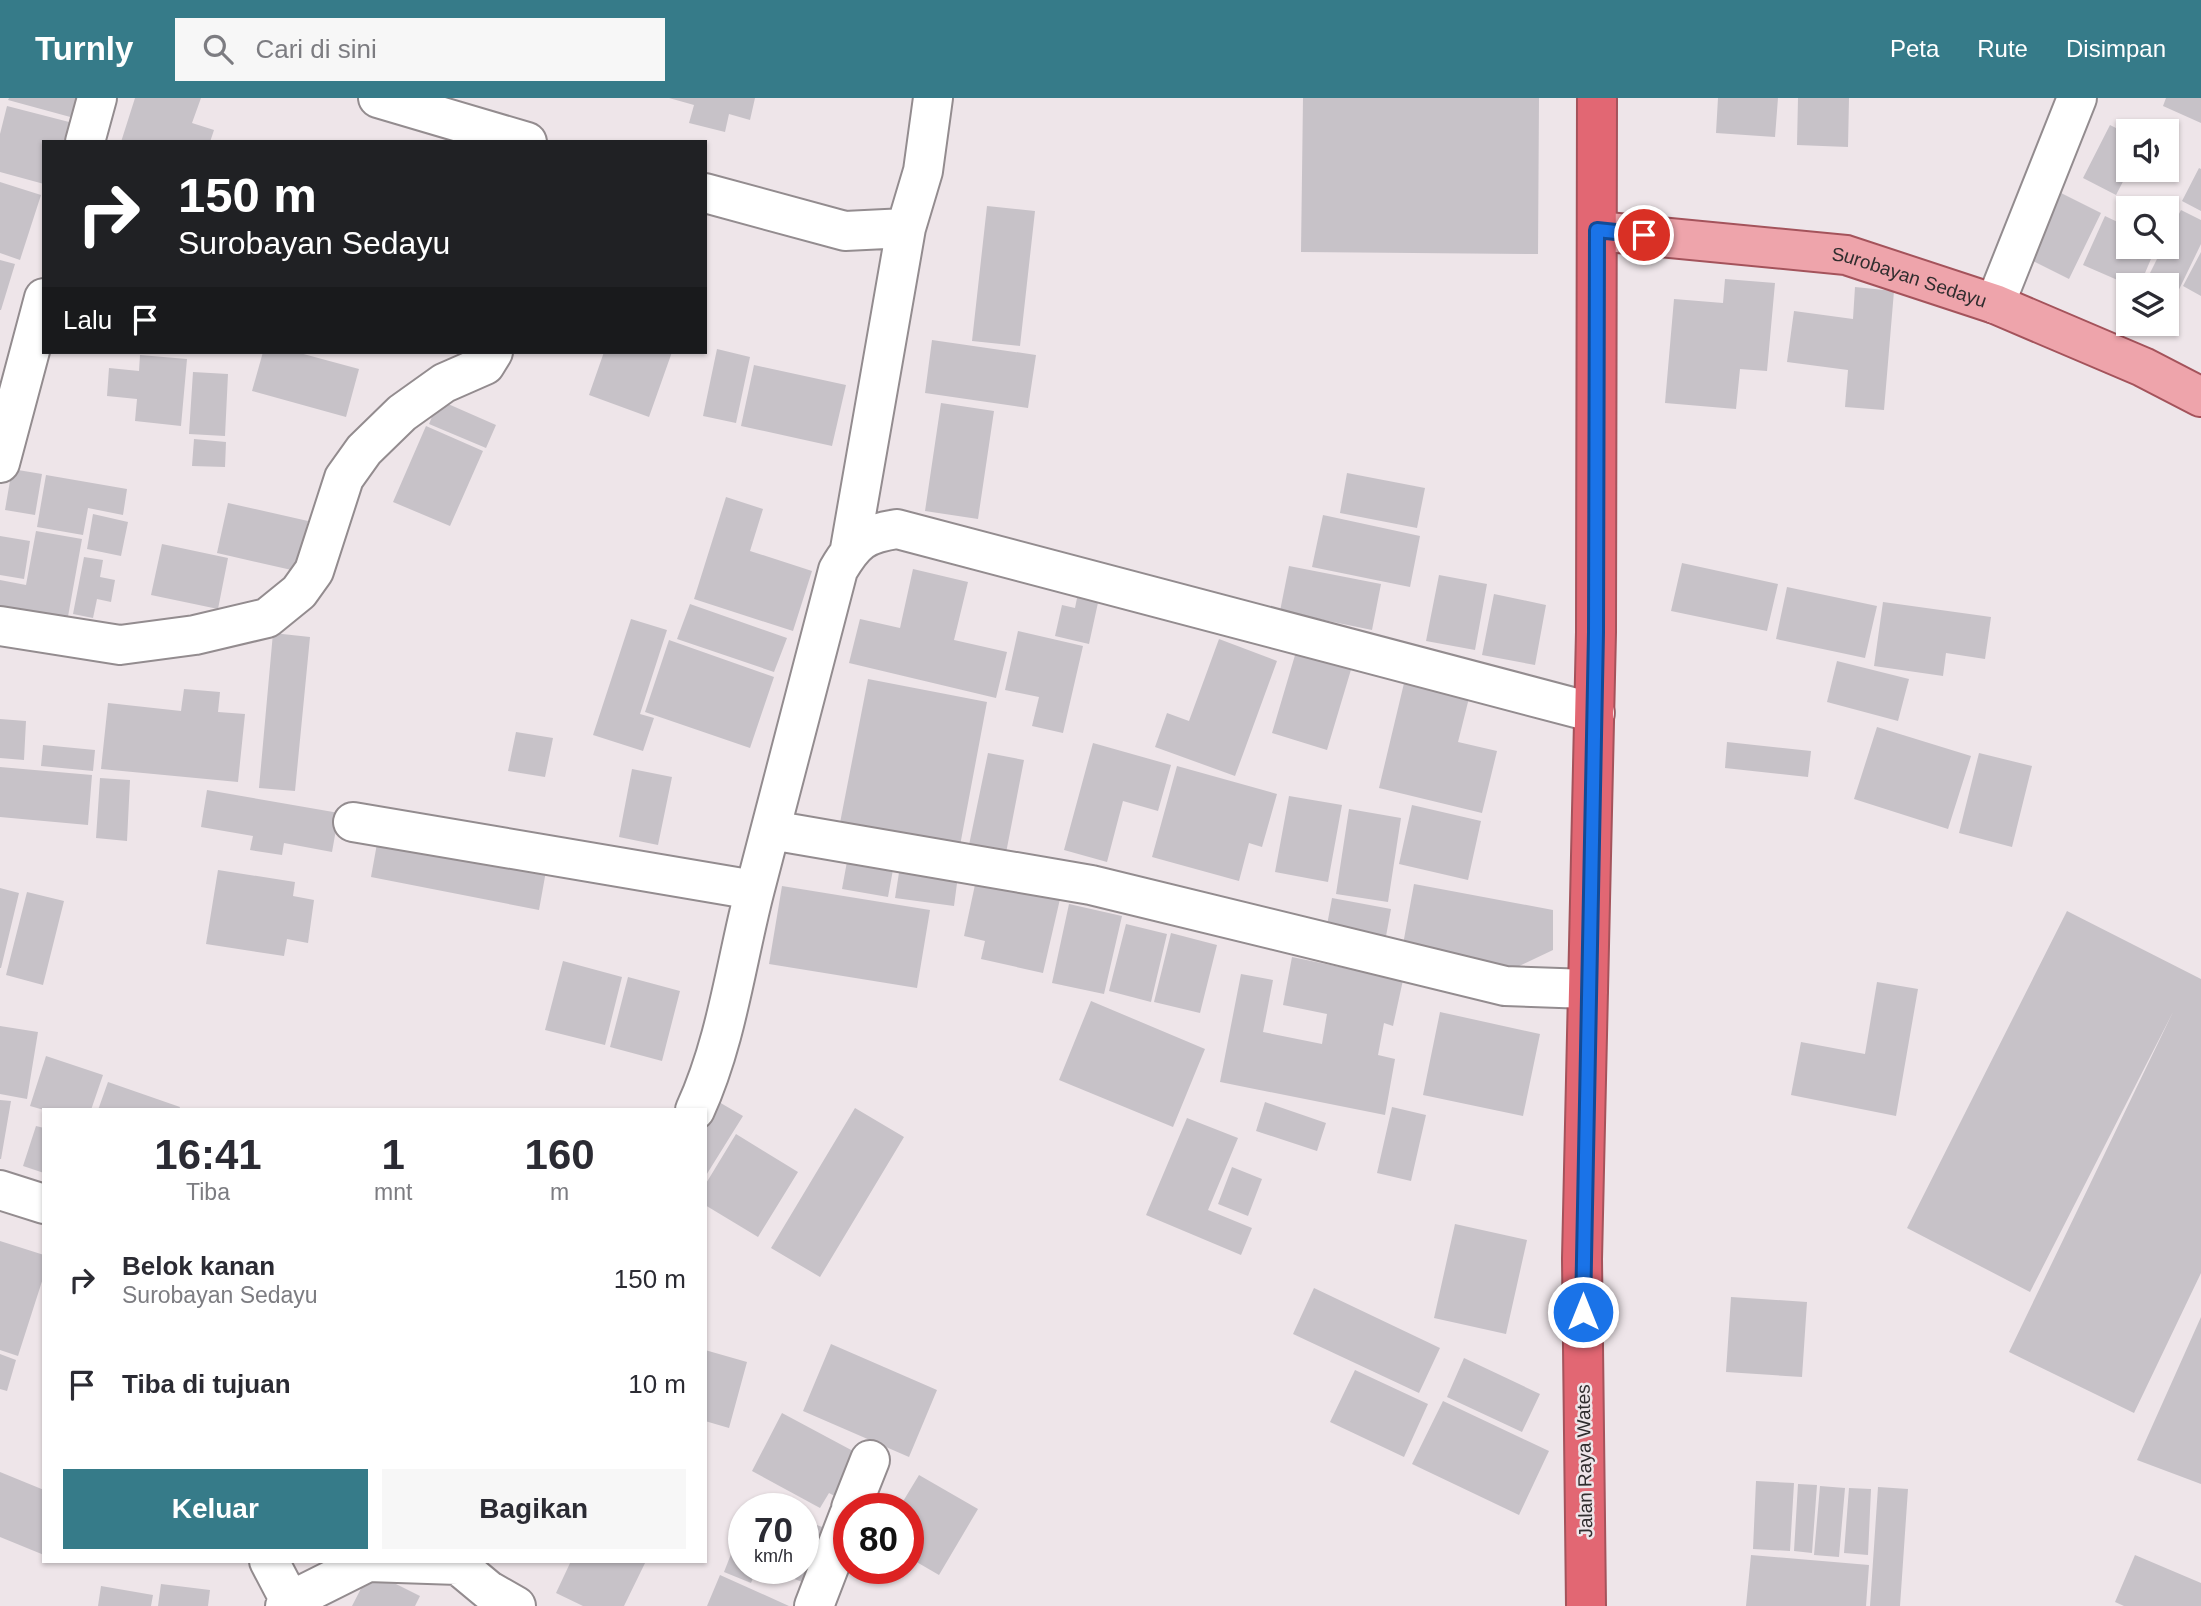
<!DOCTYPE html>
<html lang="id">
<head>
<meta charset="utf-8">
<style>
  :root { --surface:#fff; --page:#f7f7f7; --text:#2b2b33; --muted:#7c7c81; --accent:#367b89 }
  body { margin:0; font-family:Arial,sans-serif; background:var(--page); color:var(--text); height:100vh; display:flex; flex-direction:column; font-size:26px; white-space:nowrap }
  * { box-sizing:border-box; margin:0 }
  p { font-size:23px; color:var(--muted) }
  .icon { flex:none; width:38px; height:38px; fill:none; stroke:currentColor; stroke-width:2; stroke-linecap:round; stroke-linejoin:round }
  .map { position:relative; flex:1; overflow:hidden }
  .drawer { position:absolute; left:42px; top:1010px; width:665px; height:455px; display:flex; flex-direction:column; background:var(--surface); border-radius:0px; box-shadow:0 2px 5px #0004 }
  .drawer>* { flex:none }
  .hud { position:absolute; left:42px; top:42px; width:665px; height:214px; border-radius:0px; box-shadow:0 2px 5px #0004; background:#202124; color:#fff; overflow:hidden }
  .fabs { position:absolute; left:2116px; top:21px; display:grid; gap:14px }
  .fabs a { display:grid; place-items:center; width:63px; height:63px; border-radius:0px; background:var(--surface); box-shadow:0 2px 5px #0004; font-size:35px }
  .speed { position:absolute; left:728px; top:1395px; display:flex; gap:14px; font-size:35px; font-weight:700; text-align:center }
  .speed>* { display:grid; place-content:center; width:91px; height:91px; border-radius:50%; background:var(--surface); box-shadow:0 2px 5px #0004; line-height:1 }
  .speed small { font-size:18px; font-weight:400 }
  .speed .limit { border:10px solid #d22; background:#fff; color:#111 }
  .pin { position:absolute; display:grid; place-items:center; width:60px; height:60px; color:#fff; margin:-30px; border:4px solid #fff; border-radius:50%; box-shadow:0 2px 7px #0007 }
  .me { position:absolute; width:77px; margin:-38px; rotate:0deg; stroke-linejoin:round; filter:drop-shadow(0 0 5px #0008) }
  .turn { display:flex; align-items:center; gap:24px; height:147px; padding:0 21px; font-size:32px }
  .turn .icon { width:91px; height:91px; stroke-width:2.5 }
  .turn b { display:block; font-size:49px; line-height:60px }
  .then { display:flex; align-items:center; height:66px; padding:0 21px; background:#0003; gap:14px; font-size:26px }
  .eta { display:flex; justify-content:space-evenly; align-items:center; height:119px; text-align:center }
  .eta b { font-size:42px; font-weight:700; line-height:49px }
  .button { display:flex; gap:14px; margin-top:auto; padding:14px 21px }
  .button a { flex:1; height:80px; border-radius:0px; background:var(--accent); color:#fff; font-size:28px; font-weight:700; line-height:80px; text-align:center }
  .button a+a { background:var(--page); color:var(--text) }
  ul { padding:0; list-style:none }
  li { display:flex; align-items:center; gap:21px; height:105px; padding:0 21px }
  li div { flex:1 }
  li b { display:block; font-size:26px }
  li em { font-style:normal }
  header { display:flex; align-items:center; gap:42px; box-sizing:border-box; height:98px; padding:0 35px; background:var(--accent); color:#fff }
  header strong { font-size:33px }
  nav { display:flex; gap:38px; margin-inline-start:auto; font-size:24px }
  .search { width:490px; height:63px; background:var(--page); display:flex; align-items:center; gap:18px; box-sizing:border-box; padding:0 24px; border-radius:0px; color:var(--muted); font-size:26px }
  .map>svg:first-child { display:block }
  .building { fill:#c7c2c8 }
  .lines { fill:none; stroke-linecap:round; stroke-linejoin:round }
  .minor-casing { stroke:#938c8f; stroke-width:42 }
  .major-casing { stroke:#a4535b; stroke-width:42 }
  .highway-casing { stroke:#a4535b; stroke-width:42 }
  .minor { stroke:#fff; stroke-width:38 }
  .major { stroke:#eea4ab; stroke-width:38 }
  .highway { stroke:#e26773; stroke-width:38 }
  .route-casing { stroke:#114b97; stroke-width:18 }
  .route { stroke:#1a73e8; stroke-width:12 }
  .labels { text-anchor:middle; stroke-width:5; stroke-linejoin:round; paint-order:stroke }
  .street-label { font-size:19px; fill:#302d2e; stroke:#eee5e9 }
</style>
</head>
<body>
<header>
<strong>Turnly</strong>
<div class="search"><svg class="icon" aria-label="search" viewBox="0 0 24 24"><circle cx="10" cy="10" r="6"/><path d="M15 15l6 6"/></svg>Cari di sini</div>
<nav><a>Peta</a><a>Rute</a><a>Disimpan</a></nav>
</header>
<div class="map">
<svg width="2201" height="1508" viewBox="0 0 2201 1508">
  <rect width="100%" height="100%" fill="#eee5e9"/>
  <!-- building -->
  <path class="building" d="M 9,0 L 79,0 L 74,20 L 8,2 Z
    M 135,0 L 201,0 L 192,25 L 214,32 L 210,44 L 121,44 Z
    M 669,0 L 755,0 L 750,22 L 729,16 L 725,34 L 689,25 L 694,7 Z
    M 1303,0 L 1539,0 L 1538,156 L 1301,154 Z
    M 1718,0 L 1778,0 L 1775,39 L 1716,35 Z
    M 1798,0 L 1849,0 L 1848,49 L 1797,47 Z
    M 2166,0 L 2201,0 L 2201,25 L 2163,8 Z
    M 7,8 L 73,25 L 68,44 L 44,44 L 44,86 L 0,74 L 0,36 Z
    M 2110,27 L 2128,36 L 2129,72 L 2116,97 L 2083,80 Z
    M 2199,70 L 2201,71 L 2201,113 L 2182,103 Z
    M 0,84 L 41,97 L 20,162 L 0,155 Z
    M 2055,92 L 2101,115 L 2069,181 L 2023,158 Z
    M 987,108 L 1035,113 L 1020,248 L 972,243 Z
    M 2181,112 L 2201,122 L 2201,146 L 2171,208 L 2166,206 L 2166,187 L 2144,187 L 2163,149 L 2166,149 L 2166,141 Z
    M 2105,118 L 2128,129 L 2128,149 L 2156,149 L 2140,187 L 2129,187 L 2083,167 Z
    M 2201,154 L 2201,198 L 2183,188 Z
    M 0,162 L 15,166 L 1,212 L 0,212 Z
    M 1725,181 L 1775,185 L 1767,273 L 1740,271 L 1736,311 L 1665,305 L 1674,201 L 1723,205 Z
    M 1855,189 L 1894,193 L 1884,312 L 1845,309 L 1848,272 L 1787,264 L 1794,213 L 1853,221 Z
    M 932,242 L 1036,257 L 1028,310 L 925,295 Z
    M 717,251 L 750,259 L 736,325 L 703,318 Z
    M 263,254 L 296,254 L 359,271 L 346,319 L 252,293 Z
    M 604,254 L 672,254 L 649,319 L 589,297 Z
    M 140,257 L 187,261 L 181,328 L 135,323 L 137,301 L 107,298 L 109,270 L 139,273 Z
    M 754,267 L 846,287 L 832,348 L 741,328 Z
    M 193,274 L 228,276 L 225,338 L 189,336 Z
    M 439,302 L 496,327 L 486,350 L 429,326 Z
    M 941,305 L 994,313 L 978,421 L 925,413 Z
    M 426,328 L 483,353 L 450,428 L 393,404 Z
    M 194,341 L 226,344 L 225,369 L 192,368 Z
    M 12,371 L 42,376 L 35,417 L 5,412 Z
    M 1347,375 L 1425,390 L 1417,430 L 1340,415 Z
    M 46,377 L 127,391 L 123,417 L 88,410 L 83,437 L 37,429 Z
    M 726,399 L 763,411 L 750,453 L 812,473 L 793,533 L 694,501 Z
    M 228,405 L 308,423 L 296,473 L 217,455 Z
    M 93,416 L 128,424 L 121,458 L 87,451 Z
    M 1323,417 L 1420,438 L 1410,489 L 1312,469 Z
    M 36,433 L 82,441 L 67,524 L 0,512 L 0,482 L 26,487 Z
    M 0,438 L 30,443 L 24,481 L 0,477 Z
    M 162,446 L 228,460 L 218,511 L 151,497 Z
    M 84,459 L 103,462 L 100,479 L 115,482 L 111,504 L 97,501 L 93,520 L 73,516 Z
    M 1682,465 L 1778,486 L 1767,533 L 1671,513 Z
    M 1289,468 L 1381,486 L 1372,532 L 1280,513 Z
    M 913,471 L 968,484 L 954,542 L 1007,554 L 996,600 L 849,565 L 860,521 L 900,530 Z
    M 1439,477 L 1487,486 L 1475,552 L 1426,543 Z
    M 1787,489 L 1877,508 L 1865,560 L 1776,541 Z
    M 1078,495 L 1099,500 L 1089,546 L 1055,538 L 1062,507 L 1075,510 Z
    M 1494,496 L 1546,507 L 1535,567 L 1482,557 Z
    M 1883,504 L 1991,519 L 1985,561 L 1946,555 L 1943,578 L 1874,568 Z
    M 690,506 L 787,540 L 774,574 L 677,541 Z
    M 631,521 L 667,532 L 640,616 L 654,620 L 643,653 L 593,637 Z
    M 1018,533 L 1083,548 L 1063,635 L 1032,628 L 1039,599 L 1005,592 Z
    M 273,535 L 310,539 L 295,693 L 259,690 Z
    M 1219,541 L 1277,563 L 1235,678 L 1155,649 L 1167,615 L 1189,623 Z
    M 669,542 L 774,579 L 750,650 L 645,614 Z
    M 1298,547 L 1353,565 L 1327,652 L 1272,635 Z
    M 1837,563 L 1909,581 L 1898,623 L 1827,604 Z
    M 868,581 L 987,604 L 959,753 L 839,730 Z
    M 1405,581 L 1470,596 L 1458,644 L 1497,653 L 1482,715 L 1379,690 Z
    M 184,591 L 220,594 L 218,614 L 245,616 L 238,684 L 101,671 L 108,605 L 181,613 Z
    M 0,621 L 26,623 L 24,662 L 0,660 Z
    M 1877,629 L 1971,658 L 1948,731 L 1854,701 Z
    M 516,634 L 553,640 L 545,679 L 508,673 Z
    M 1727,644 L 1811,653 L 1808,679 L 1725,670 Z
    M 1093,645 L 1171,667 L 1158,713 L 1123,703 L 1107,764 L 1064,752 Z
    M 43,647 L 95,652 L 93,673 L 41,668 Z
    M 988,655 L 1024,662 L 1006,755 L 969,747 Z
    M 1979,655 L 2032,668 L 2012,749 L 1959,735 Z
    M 1177,668 L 1277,696 L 1262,749 L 1249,745 L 1239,783 L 1152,759 Z
    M 0,669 L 92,677 L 88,727 L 0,719 Z
    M 632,671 L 672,679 L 658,747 L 619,739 Z
    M 100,680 L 130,682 L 127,743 L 96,740 Z
    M 207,692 L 339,715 L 332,754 L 284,745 L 282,757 L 250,752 L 253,738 L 201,729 Z
    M 1289,698 L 1342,707 L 1328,784 L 1275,774 Z
    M 1412,707 L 1481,723 L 1468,782 L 1399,766 Z
    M 1349,711 L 1401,720 L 1388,804 L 1336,796 Z
    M 378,740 L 546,773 L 539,812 L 371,779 Z
    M 848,758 L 894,766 L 888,799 L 842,791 Z
    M 901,762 L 959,770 L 954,808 L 895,800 Z
    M 218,772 L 295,784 L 293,798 L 314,802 L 308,845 L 287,841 L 284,858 L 206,846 Z
    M 976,782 L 1060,801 L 1043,875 L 981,861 L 985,843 L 964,838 Z
    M 1414,786 L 1553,812 L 1553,852 L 1511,872 L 1402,852 Z
    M 782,788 L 930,812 L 917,890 L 769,866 Z
    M 0,790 L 19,795 L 1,870 L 0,870 Z
    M 27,794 L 64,803 L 43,887 L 6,877 Z
    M 1332,800 L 1391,811 L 1384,849 L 1325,838 Z
    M 1069,806 L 1122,818 L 1104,896 L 1052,885 Z
    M 2067,813 L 2201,881 L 2201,1175 L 2134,1315 L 2009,1254 L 2173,914 L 2030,1194 L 1907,1130 Z
    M 1126,826 L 1167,836 L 1151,904 L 1109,893 Z
    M 1171,835 L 1217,847 L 1200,915 L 1154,904 Z
    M 1292,859 L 1403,882 L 1393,928 L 1384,925 L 1378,957 L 1395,961 L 1385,1017 L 1220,984 L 1241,876 L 1273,882 L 1263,934 L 1322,946 L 1327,916 L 1283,907 Z
    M 563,863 L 622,879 L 605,947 L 545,932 Z
    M 628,879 L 680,893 L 662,963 L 610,949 Z
    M 1877,884 L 1918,891 L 1896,1018 L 1791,997 L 1801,944 L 1865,956 Z
    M 1091,903 L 1205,951 L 1173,1029 L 1059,982 Z
    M 1440,914 L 1540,936 L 1523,1018 L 1423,997 Z
    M 0,928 L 38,934 L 27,1001 L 0,996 Z
    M 46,958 L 103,977 L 91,1012 L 44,1012 L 30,1008 Z
    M 108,984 L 180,1009 L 179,1012 L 98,1012 Z
    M 712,1000 L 743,1018 L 705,1079 L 705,1012 Z
    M 0,1002 L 11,1003 L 1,1061 L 0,1061 Z
    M 1265,1004 L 1326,1025 L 1317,1053 L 1256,1033 Z
    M 1392,1009 L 1426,1017 L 1411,1083 L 1377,1075 Z
    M 855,1010 L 904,1039 L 820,1179 L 771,1150 Z
    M 1187,1020 L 1238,1040 L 1208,1112 L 1252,1130 L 1241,1157 L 1146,1117 Z
    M 36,1028 L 44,1030 L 44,1075 L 23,1068 Z
    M 736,1036 L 798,1074 L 758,1139 L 705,1107 L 705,1087 Z
    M 1232,1069 L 1262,1081 L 1248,1118 L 1218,1106 Z
    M 1455,1126 L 1527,1142 L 1506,1236 L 1434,1220 Z
    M 0,1143 L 44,1157 L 44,1177 L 18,1258 L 0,1252 Z
    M 1314,1190 L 1440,1250 L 1419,1295 L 1293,1236 Z
    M 1731,1199 L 1807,1204 L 1802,1279 L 1726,1274 Z
    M 2201,1219 L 2201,1386 L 2137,1362 Z
    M 831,1246 L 937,1292 L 909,1359 L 803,1313 Z
    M 705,1252 L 747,1264 L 729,1330 L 705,1323 Z
    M 0,1256 L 16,1262 L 7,1293 L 0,1291 Z
    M 1464,1260 L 1540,1296 L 1522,1334 L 1447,1299 Z
    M 1355,1272 L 1428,1306 L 1404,1359 L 1330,1324 Z
    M 1443,1303 L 1549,1353 L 1519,1417 L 1412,1366 Z
    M 782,1315 L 868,1361 L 846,1404 L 829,1395 L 820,1410 L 752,1373 Z
    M 0,1374 L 44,1392 L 44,1457 L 0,1439 Z
    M 919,1377 L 978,1411 L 939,1477 L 908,1459 L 908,1410 L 899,1410 Z
    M 1756,1383 L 1794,1385 L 1790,1453 L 1753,1451 Z
    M 1798,1386 L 1817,1387 L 1812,1455 L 1794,1453 Z
    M 1820,1388 L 1845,1390 L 1839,1459 L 1814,1457 Z
    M 1878,1389 L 1908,1391 L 1900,1508 L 1870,1508 Z
    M 1849,1390 L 1871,1391 L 1868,1457 L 1844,1455 Z
    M 803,1422 L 836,1434 L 815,1489 L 766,1470 L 803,1470 Z
    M 744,1423 L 744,1470 L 757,1470 L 751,1485 L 724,1474 Z
    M 1751,1457 L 1869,1467 L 1866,1508 L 1746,1508 Z
    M 2135,1457 L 2201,1485 L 2201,1508 L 2124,1508 L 2115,1504 Z
    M 571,1463 L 646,1463 L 624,1508 L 583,1508 L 556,1495 Z
    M 370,1473 L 420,1498 L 415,1508 L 352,1508 Z
    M 720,1477 L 789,1508 L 707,1508 Z
    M 161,1486 L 210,1492 L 208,1508 L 158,1508 Z
    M 101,1488 L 153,1497 L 151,1508 L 98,1508 Z"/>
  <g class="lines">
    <!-- minor casing -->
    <g class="minor-casing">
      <path id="minor" d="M 378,0 L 527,44
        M 85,44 L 97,0
        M 705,95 L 845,133 L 906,130 L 923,73 L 933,0
        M 1995,206 L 2077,0
        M 0,365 L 44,200
        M 850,451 L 906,130
        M 0,528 L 120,547 L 195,537 L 267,520 L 299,494 L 314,473 L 344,380 L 364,352 L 402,315 L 444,285 L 485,267 L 493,254
        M 353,724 L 754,792
        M 771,732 L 1091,787 L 1505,888 L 1588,891
        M 695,1012 C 727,942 736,864 755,791 C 782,684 811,578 838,472 C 855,443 864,436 897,431 L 1595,615
        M 0,1092 L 44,1106
        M 851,1410 L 870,1362
        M 269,1463 L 290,1503
        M 285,1508 L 290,1503 L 368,1464 L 458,1467 L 488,1492 L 516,1508
        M 814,1508 L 849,1417"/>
    </g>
    <!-- major casing -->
    <g class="major-casing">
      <g id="major">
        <path id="s1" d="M 1597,133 L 1846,157 L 1995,206 L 2143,269 L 2201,299"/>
      </g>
    </g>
    <!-- highway casing -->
    <g class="highway-casing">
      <path id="highway" d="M 1586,1508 L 1582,1161 L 1596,534 L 1597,0"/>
    </g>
    <!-- minor -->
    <use href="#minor" class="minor"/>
    <!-- major -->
    <use href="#major" class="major"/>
    <!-- highway -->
    <use href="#highway" class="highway"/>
  </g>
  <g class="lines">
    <!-- route casing -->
    <g class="route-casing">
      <path id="route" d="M 1583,1214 L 1596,534 L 1597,132 L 1644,137"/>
    </g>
    <!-- route -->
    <use href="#route" class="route"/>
  </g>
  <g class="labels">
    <!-- street labels -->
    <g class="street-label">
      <text dy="7" stroke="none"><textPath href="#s1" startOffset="317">Surobayan Sedayu</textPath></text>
      <text transform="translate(1584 1363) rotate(-91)" y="7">Jalan Raya Wates</text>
    </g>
  </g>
</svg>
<div class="fabs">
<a><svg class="icon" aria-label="sound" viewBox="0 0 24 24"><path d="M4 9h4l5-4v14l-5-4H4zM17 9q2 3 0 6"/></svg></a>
<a><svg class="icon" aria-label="search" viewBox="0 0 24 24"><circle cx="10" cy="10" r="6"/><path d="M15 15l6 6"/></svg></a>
<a><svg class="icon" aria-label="layers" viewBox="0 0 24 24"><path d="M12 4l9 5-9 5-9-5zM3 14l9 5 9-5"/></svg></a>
</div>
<div class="speed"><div>70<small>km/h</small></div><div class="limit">80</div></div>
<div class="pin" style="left:1644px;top:137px;background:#d93025"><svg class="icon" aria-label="arrive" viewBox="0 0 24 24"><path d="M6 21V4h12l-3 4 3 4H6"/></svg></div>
<svg class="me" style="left:1583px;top:1214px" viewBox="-20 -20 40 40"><circle r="17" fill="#1a73e8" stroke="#fff" stroke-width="3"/><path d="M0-11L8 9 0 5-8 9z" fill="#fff"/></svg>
<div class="hud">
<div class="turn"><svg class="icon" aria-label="right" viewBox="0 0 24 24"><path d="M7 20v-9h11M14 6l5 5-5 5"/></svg><div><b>150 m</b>Surobayan Sedayu</div></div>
<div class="then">Lalu<svg class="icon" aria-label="arrive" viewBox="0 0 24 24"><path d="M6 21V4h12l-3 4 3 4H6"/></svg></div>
</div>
<section class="drawer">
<div class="eta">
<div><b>16:41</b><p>Tiba</p></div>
<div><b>1</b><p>mnt</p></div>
<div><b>160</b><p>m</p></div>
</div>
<ul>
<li><svg class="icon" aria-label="right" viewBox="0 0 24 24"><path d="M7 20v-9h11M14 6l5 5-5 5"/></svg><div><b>Belok kanan</b><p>Surobayan Sedayu</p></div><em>150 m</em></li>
<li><svg class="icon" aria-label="arrive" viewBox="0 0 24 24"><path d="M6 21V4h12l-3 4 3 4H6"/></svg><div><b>Tiba di tujuan</b></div><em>10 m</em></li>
</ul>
<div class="button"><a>Keluar</a><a>Bagikan</a></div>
</section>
</div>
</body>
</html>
